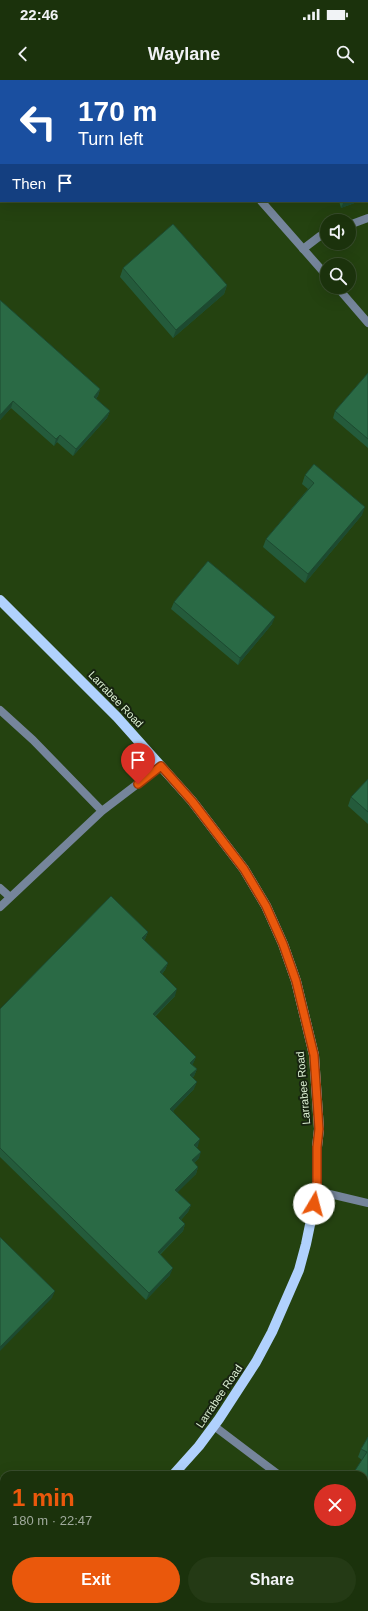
<!DOCTYPE html>
<html lang="en">
<head>
<meta charset="utf-8">
<style>
  :root { --surface:#1b320c; --page:#243a15; --text:#f1f3f6; --muted:#a0aa9d; --line:#394d2d; --accent:#ea580c }
  body { margin:0; font-family:Helvetica,sans-serif; background:var(--page); color:var(--text); height:100vh; display:flex; flex-direction:column; font-size:15px; white-space:nowrap }
  * { box-sizing:border-box; margin:0 }
  p { font-size:13px; color:var(--muted) }
  .icon { flex:none; width:22px; height:22px; fill:none; stroke:currentColor; stroke-width:2; stroke-linecap:round; stroke-linejoin:round }
  .map { position:relative; flex:1; overflow:hidden }
  .details { position:absolute; left:0px; top:1391px; width:368px; height:140px; display:flex; flex-direction:column; background:var(--surface); border-radius:12px 12px 0 0; box-shadow:0 4px 16px #0002,0 0 0 1px var(--line) }
  .details>* { flex:none }
  .guide { position:absolute; left:0px; top:0px; width:368px; height:122px; box-shadow:0 4px 16px #0002,0 0 0 1px var(--line); background:#1a4fa0; color:#fff; overflow:hidden }
  .fabs { position:absolute; left:320px; top:134px; display:grid; gap:8px }
  .fabs a { display:grid; place-items:center; width:36px; height:36px; border-radius:50%; background:var(--surface); box-shadow:0 4px 16px #0002,0 0 0 1px var(--line); font-size:20px }
  .pin { position:absolute; display:grid; place-items:center; width:34px; height:34px; color:#fff; margin:-41px -17px; border-radius:50% 50% 50% 0; rotate:-45deg; box-shadow:0 0 4px #0007 }
  .pin .icon { rotate:45deg }
  .me { position:absolute; width:44px; margin:-22px; rotate:8deg; stroke-linejoin:round; filter:drop-shadow(0 0 3px #0008) }
  .turn { display:flex; align-items:center; gap:14px; height:84px; padding:0 12px; font-size:18px }
  .turn .icon { width:52px; height:52px; stroke-width:2.5 }
  .turn b { display:block; font-size:28px; line-height:34px }
  .then { display:flex; align-items:center; height:38px; padding:0 12px; background:#0003; gap:8px; font-size:15px }
  .round { display:grid; place-items:center; flex:none; width:42px; height:42px; border-radius:21px; background:var(--page) }
  .overview { display:flex; align-items:center; justify-content:space-between; height:68px; padding:0 12px }
  h1 { font-size:24px; font-weight:700; line-height:30px; color:var(--accent) }
  .primary-button { display:flex; gap:8px; margin-top:auto; padding:8px 12px }
  .primary-button a { flex:1; height:46px; border-radius:24px; background:var(--accent); color:#fff; font-size:16px; font-weight:700; line-height:46px; text-align:center }
  .primary-button a+a { background:var(--page); color:var(--text) }
  .status { display:flex; justify-content:space-between; align-items:center; height:28px; padding:0 20px; background:var(--surface); direction:ltr }
  .status svg { height:11px; fill:currentColor }
  header { display:flex; justify-content:space-between; align-items:center; height:52px; padding:0 12px; background:var(--surface); font-size:18px; font-weight:700 }
  .map>svg:first-child { display:block }
  .lines { fill:none; stroke-linecap:round; stroke-linejoin:round }
  .lane { stroke:#75859b; stroke-width:8 }
  .street { stroke:#75859b; stroke-width:8 }
  .primary { stroke:#b0d1fd; stroke-width:10 }
  .wall { fill:#245b3b }
  .shaded-wall { fill:#1d4a30 }
  .building { fill:#2a6a45; stroke:#1d4a30 }
  .route-casing { stroke:#983908; stroke-width:10 }
  .route { stroke:#ea580c; stroke-width:7 }
  .labels { text-anchor:middle; stroke-width:4; stroke-linejoin:round; paint-order:stroke }
  .street-label { font-size:11px; fill:#ddf0d4; stroke:#172410 }
</style>
</head>
<body>
<div class="status"><b>22:46</b><svg viewBox="0 0 49 12"><path d="M0 12V9h3v3zM5 12V6h3v6zM10 12V3h3v9zM15 12V0h3v12zM26 1h20v11H26zM47 4h2v5h-2z"/></svg></div>
<header><svg class="icon" aria-label="back" viewBox="0 0 24 24"><path d="M15 5l-7 7 7 7"/></svg>Waylane<svg class="icon" aria-label="search" viewBox="0 0 24 24"><circle cx="10" cy="10" r="6"/><path d="M15 15l6 6"/></svg></header>
<div class="map">
<svg width="368" height="1531" viewBox="0 0 368 1531">
  <rect width="100%" height="100%" fill="#244210"/>
  <g class="lines">
    <!-- lane -->
    <path class="lane" d="M 349,145 L 368,138
      M 303,169 L 320,156 L 327,153
      M 0,630 L 33,660 L 102,731 L 0,827
      M 102,731 L 161,686
      M 0,808 L 10,817
      M 214,1346 L 279,1395
      M 364,1443 L 368,1447
      M 179,1531 L 183,1527"/>
    <!-- street -->
    <path class="street" d="M 153,0 L 154,1
      M 261,121 L 327,196
      M 337,207 L 368,243
      M 317,1111 L 368,1123"/>
    <!-- primary -->
    <path class="primary" d="M 0,520 L 117,637 L 192,721 L 244,789 L 266,826 L 283,864 L 296,901 L 314,975 L 319,1049 L 317,1067 L 317,1111 L 306,1164 L 299,1190 L 272,1252 L 256,1282 L 219,1339 L 199,1366 L 173,1395
      M 47,1531 L 51,1527"/>
  </g>
  <!-- wall -->
  <path class="wall" d="M 0,0 L 1,1 L 1,56 L 0,55 Z
    M 339,121 L 360,121 L 341,128 Z
    M 123,188 L 227,205 L 224,214 L 173,258 L 120,197 Z
    M 0,220 L 100,309 L 98,316 L 96,319 L 110,331 L 107,338 L 73,376 L 57,362 L 54,366 L 11,328 L 0,340 Z
    M 368,293 L 368,368 L 333,338 L 335,331 Z
    M 305,395 L 362,435 L 305,503 L 263,467 L 266,459 L 308,409 L 302,404 Z
    M 174,522 L 272,544 L 238,585 L 171,529 Z
    M 368,699 L 368,744 L 348,726 L 351,717 Z
    M 148,852 L 145,859 L 144,860 L 168,883 L 165,890 L 162,894 L 175,916 L 155,937 L 196,977 L 192,985 L 197,989 L 194,996 L 193,997 L 194,1009 L 173,1031 L 198,1066 L 197,1067 L 199,1078 L 194,1083 L 198,1087 L 196,1094 L 177,1112 L 191,1125 L 188,1132 L 181,1140 L 185,1144 L 183,1151 L 160,1175 L 170,1195 L 146,1220 L 0,1077 L 0,929 Z
    M 368,1357 L 368,1423 L 364,1421 L 364,1395 L 362,1380 L 358,1377 L 361,1369 Z
    M 335,1527 L 364,1527 L 368,1531 L 339,1531 Z"/>
  <!-- shaded-wall -->
  <path class="shaded-wall" d="M 344,121 L 360,121 L 341,128 Z
    M 227,205 L 224,214 L 173,258 L 176,250 Z
    M 100,309 L 98,316 L 91,324 L 94,317 Z
    M 13,321 L 11,328 L 0,340 L 0,335 Z
    M 110,331 L 107,338 L 73,376 L 76,369 Z
    M 60,355 L 57,362 L 54,366 L 56,359 Z
    M 365,427 L 362,435 L 305,503 L 308,494 Z
    M 275,537 L 272,544 L 238,585 L 240,578 Z
    M 148,852 L 145,859 L 139,865 L 142,858 Z
    M 168,883 L 165,890 L 157,899 L 160,892 Z
    M 177,909 L 175,916 L 150,941 L 153,934 Z
    M 196,977 L 193,984 L 188,990 L 190,983 Z
    M 197,989 L 194,996 L 188,1002 L 190,995 Z
    M 197,1002 L 194,1009 L 168,1036 L 170,1029 Z
    M 200,1059 L 198,1066 L 192,1072 L 194,1065 Z
    M 201,1072 L 199,1078 L 190,1087 L 192,1080 Z
    M 198,1087 L 196,1094 L 173,1117 L 175,1110 Z
    M 191,1125 L 188,1132 L 176,1145 L 179,1138 Z
    M 185,1144 L 183,1151 L 155,1179 L 158,1172 Z
    M 173,1188 L 170,1195 L 146,1220 L 149,1213 Z
    M 55,1211 L 52,1218 L 0,1271 L 0,1267 Z
    M 274,1527 L 279,1527 L 275,1531 L 270,1531 Z"/>
  <!-- building -->
  <path class="building" d="M 0,0 L 136,0 L 137,1 L 1,1 L 1,45 L 0,44 Z
    M 334,0 L 368,0 L 368,111 L 367,111 L 367,1 L 331,1 Z
    M 173,144 L 227,205 L 176,250 L 123,188 Z
    M 0,220 L 100,309 L 94,317 L 110,331 L 76,369 L 60,355 L 56,359 L 13,321 L 1,334 L 0,335 Z
    M 368,293 L 368,359 L 335,331 Z
    M 314,384 L 365,427 L 308,494 L 266,459 L 314,403 L 305,395 Z
    M 208,481 L 275,537 L 240,578 L 174,522 Z
    M 368,699 L 368,732 L 351,717 Z
    M 111,816 L 148,852 L 142,858 L 168,883 L 160,892 L 177,909 L 153,934 L 196,977 L 190,983 L 197,989 L 190,995 L 197,1002 L 170,1029 L 200,1059 L 194,1065 L 201,1072 L 192,1080 L 198,1087 L 175,1110 L 191,1125 L 179,1138 L 185,1144 L 158,1172 L 173,1188 L 149,1213 L 0,1068 L 0,929 Z
    M 0,1157 L 55,1211 L 0,1267 Z
    M 368,1357 L 368,1413 L 364,1411 L 364,1395 L 352,1395 L 367,1372 L 361,1369 Z
    M 364,1472 L 368,1476 L 368,1531 L 351,1531 L 347,1527 L 364,1527 Z
    M 219,1527 L 274,1527 L 270,1531 L 215,1531 Z"/>
  <g class="lines">
    <!-- route casing -->
    <g class="route-casing">
      <path id="route" d="M 138,704 L 161,686 L 192,721 L 244,789 L 266,826 L 283,864 L 296,901 L 314,975 L 319,1049 L 317,1067 L 317,1111 L 314,1124"/>
    </g>
    <!-- route -->
    <use href="#route" class="route"/>
  </g>
  <g class="labels">
    <!-- street labels -->
    <g class="street-label">
      <text transform="translate(116 619) rotate(46)" y="4">Larrabee Road</text>
      <text transform="translate(303 1008) rotate(-95)" y="4">Larrabee Road</text>
      <text transform="translate(219 1316) rotate(-56)" y="4">Larrabee Road</text>
    </g>
  </g>
</svg>
<div class="fabs">
<a><svg class="icon" aria-label="sound" viewBox="0 0 24 24"><path d="M4 9h4l5-4v14l-5-4H4zM17 9q2 3 0 6"/></svg></a>
<a><svg class="icon" aria-label="search" viewBox="0 0 24 24"><circle cx="10" cy="10" r="6"/><path d="M15 15l6 6"/></svg></a>
</div>
<div class="pin" style="left:138px;top:704px;background:#d93025"><svg class="icon" aria-label="arrive" viewBox="0 0 24 24"><path d="M6 21V4h12l-3 4 3 4H6"/></svg></div>
<svg class="me" style="left:314px;top:1124px" viewBox="-20 -20 40 40"><circle r="19" fill="#fff"/><path d="M0-13L10 11 0 6-10 11z" fill="#ea580c"/></svg>
<div class="guide">
<div class="turn"><svg class="icon" aria-label="left" viewBox="0 0 24 24"><path d="M17 20v-9H6M10 6l-5 5 5 5"/></svg><div><b>170 m</b>Turn left</div></div>
<div class="then">Then<svg class="icon" aria-label="arrive" viewBox="0 0 24 24"><path d="M6 21V4h12l-3 4 3 4H6"/></svg></div>
</div>
<section class="details">
<div class="overview"><div><h1>1 min</h1><p>180 m · 22:47</p></div><a class="round" style="background:#d93025;color:#fff"><svg class="icon" aria-label="close" viewBox="0 0 24 24"><path d="M6 6l12 12M18 6L6 18"/></svg></a></div>
<div class="primary-button"><a>Exit</a><a>Share</a></div>
</section>
</div>
</body>
</html>
